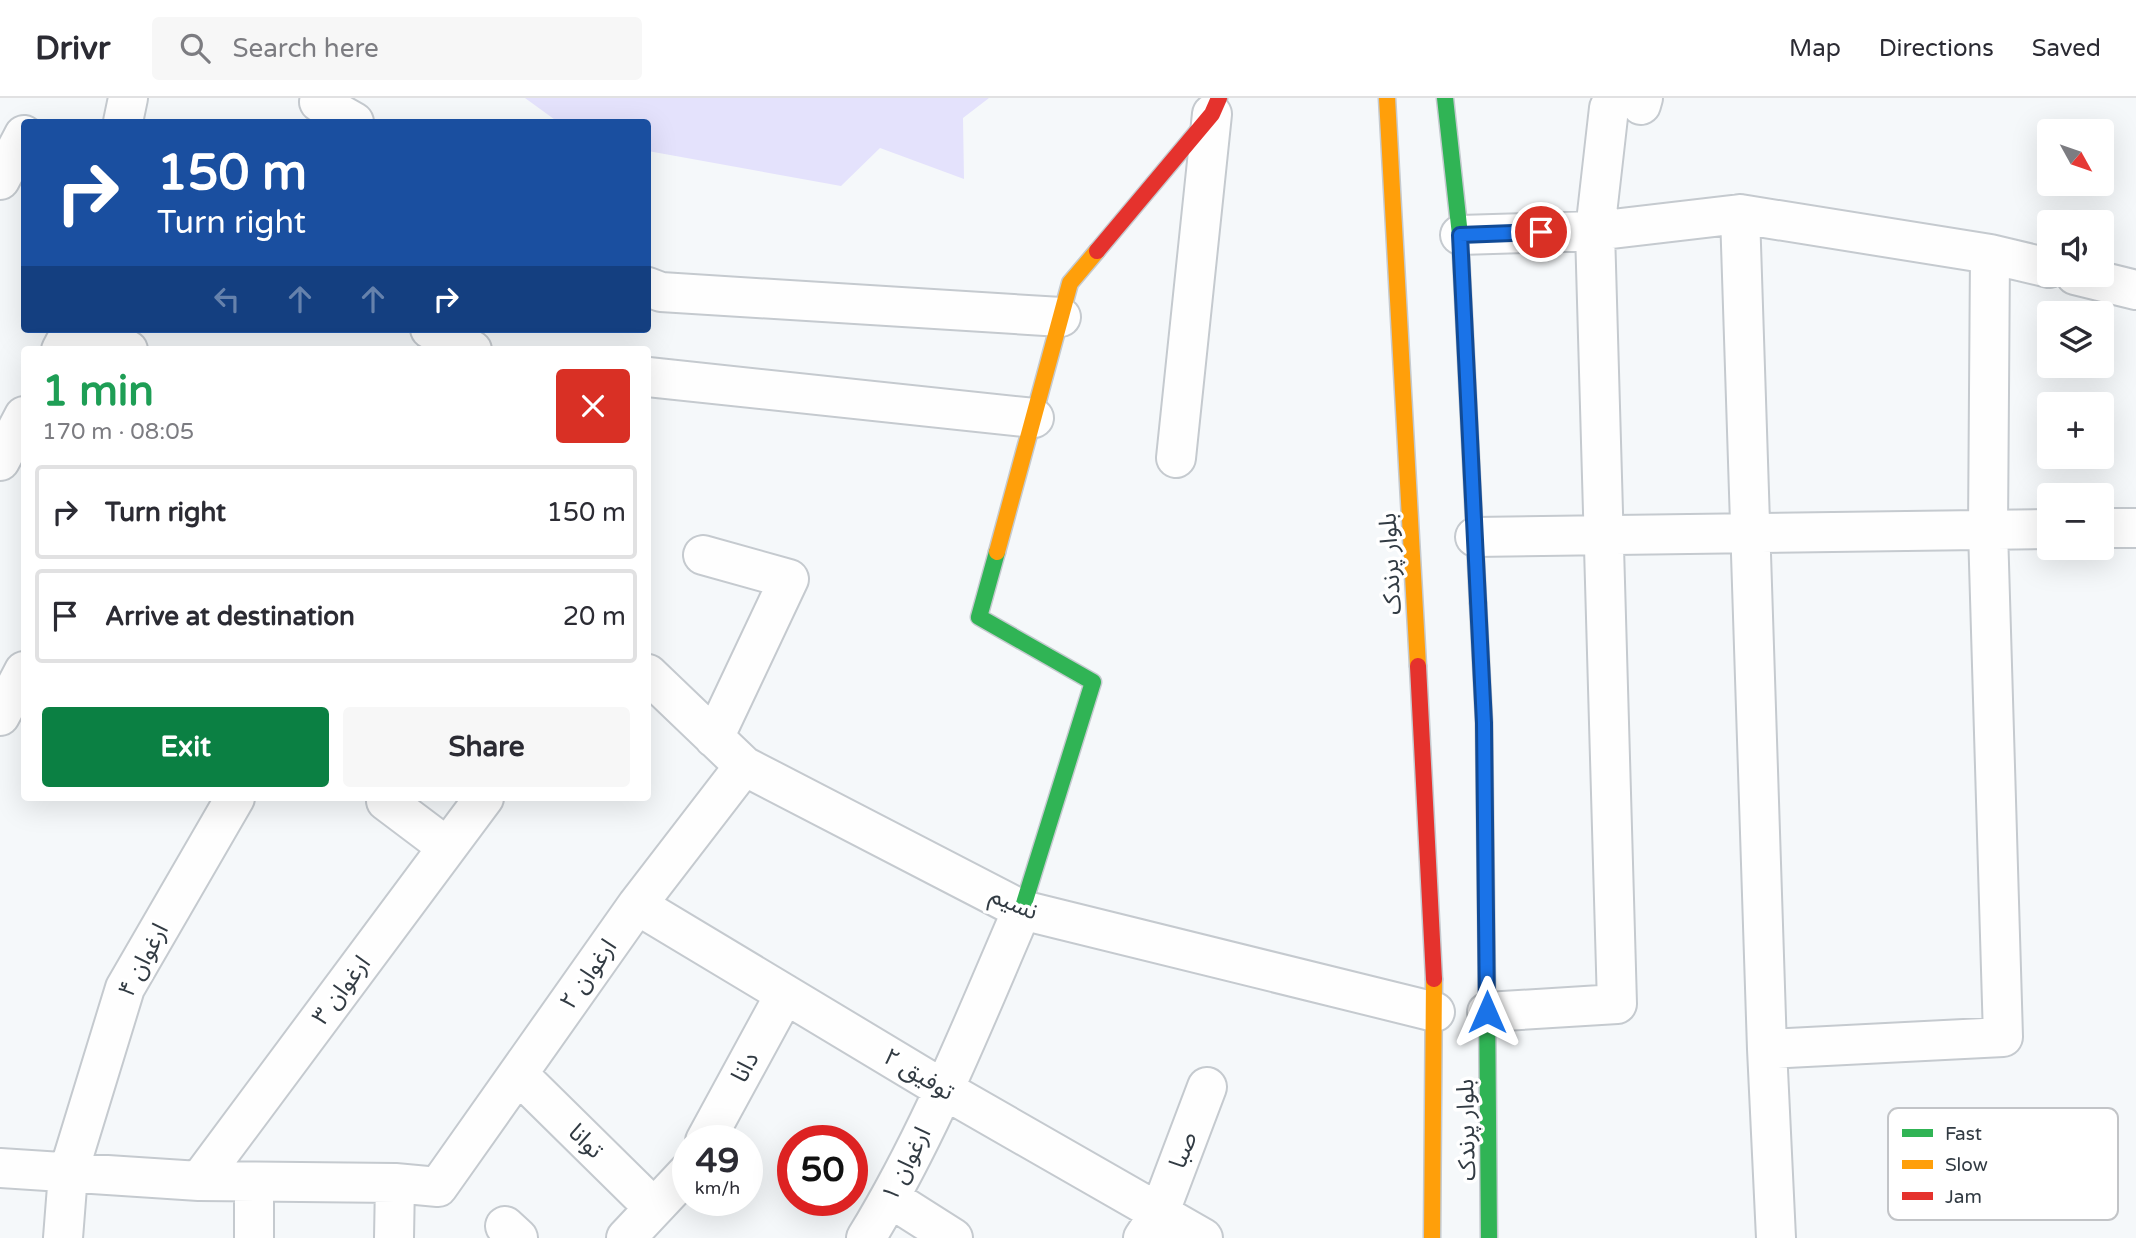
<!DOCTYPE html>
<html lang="en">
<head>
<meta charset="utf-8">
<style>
  :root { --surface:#fff; --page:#f7f7f7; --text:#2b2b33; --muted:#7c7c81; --line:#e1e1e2; --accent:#0b8043 }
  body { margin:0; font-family:"Varela Round","Noto Sans Arabic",sans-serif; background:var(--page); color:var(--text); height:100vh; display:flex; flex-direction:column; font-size:26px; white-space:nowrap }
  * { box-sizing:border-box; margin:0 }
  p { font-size:23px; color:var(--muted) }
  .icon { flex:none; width:38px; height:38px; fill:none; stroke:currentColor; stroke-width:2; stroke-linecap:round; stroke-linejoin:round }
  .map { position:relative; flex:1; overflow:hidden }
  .drawer { position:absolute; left:21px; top:248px; width:630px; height:455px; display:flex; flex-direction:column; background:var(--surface); border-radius:7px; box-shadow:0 7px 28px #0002 }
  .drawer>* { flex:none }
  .top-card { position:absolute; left:21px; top:21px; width:630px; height:214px; border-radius:7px; box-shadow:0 7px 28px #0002; background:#1a4fa0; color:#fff; overflow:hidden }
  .needle { width:46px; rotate:130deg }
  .buttons { position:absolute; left:2037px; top:21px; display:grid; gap:14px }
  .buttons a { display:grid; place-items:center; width:77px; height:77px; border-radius:7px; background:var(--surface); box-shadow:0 7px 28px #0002; font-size:35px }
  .speed { position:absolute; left:672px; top:1027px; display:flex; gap:14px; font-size:35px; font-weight:700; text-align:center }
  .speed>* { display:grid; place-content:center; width:91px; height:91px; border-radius:50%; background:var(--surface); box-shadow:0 7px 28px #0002; line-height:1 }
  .speed small { font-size:18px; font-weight:400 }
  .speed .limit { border:10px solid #d22; background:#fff; color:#111 }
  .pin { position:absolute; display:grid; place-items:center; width:60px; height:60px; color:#fff; margin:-30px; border:4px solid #fff; border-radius:50%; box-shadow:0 2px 7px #0007 }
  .me { position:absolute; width:77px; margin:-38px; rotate:0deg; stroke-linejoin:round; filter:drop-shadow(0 0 5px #0008) }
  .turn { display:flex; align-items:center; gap:24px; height:147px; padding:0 21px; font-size:32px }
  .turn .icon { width:91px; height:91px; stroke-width:2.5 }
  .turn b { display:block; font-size:49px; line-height:60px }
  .lanes { display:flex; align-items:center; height:66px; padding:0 21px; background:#0003; justify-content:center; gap:35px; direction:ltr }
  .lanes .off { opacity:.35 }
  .round { display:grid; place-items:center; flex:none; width:74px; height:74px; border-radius:7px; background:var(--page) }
  .head { display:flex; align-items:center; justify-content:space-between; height:119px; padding:0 21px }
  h1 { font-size:42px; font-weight:700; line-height:52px; color:#1e9e55 }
  .cta { display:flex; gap:14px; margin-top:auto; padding:14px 21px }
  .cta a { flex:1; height:80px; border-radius:7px; background:var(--accent); color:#fff; font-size:28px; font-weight:700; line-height:80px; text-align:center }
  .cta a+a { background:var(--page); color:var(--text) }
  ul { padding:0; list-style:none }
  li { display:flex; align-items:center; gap:21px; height:94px; margin:0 14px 10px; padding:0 7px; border:4px solid var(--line); border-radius:7px }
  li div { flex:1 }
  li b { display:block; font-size:26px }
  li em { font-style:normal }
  header { display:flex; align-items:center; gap:42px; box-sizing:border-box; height:98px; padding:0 35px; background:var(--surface); border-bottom:2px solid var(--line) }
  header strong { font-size:33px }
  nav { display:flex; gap:38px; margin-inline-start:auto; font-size:24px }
  .search { width:490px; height:63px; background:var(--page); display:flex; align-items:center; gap:18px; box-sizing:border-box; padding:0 24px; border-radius:7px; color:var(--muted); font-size:26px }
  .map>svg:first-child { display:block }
  .green { fill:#e4e2fc }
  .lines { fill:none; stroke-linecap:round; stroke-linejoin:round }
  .street-casing { stroke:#c5cacf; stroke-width:42 }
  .fast-casing { stroke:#c5cacf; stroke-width:19 }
  .slow-casing { stroke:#c5cacf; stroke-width:19 }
  .jam-casing { stroke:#c5cacf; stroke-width:19 }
  .street { stroke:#fefefe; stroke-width:38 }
  .fast { stroke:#30b455; stroke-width:16 }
  .slow { stroke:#ff9f0a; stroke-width:16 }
  .jam { stroke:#e5322d; stroke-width:16 }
  .route-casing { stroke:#114b97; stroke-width:18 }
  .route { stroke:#1a73e8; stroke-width:12 }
  .labels { text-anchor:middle; stroke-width:7; stroke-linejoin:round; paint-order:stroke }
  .street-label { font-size:24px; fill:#323b43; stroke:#fff }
  .key { fill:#fff; stroke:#c2c4c7; stroke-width:2 }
  .key-label { font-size:19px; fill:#323b43 }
</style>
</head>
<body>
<header>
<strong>Drivr</strong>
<div class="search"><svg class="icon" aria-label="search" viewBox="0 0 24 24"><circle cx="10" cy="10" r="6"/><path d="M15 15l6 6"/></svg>Search here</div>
<nav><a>Map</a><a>Directions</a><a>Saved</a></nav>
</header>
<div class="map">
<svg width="2136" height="1140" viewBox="0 0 2136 1140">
  <rect width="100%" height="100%" fill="#f5f8fa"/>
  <!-- green -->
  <path class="green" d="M 525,0 L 989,0 L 963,20 L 964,81 L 880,50 L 841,88 L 648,53 L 648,24 L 558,24 Z"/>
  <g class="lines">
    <!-- street casing -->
    <g class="street-casing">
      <path id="street" d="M 319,4 L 354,24
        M 1641,7 L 1643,0
        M 123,24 L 128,0
        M 0,82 L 24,37
        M 1740,116 L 1767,951 L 1776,1140
        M 1460,137 L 1595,133 L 1740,116 L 1990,156 L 2049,170
        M 2075,177 L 2136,192
        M 648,189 L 661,194 L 1061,219
        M 88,231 L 128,252
        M 430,231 L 472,252
        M 61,252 L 72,231
        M 648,279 L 1034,320
        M 1176,360 L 1212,16
        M 0,363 L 24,318
        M 2102,430 L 2136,430
        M 1475,439 L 2049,431
        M 703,457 L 789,481 L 714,640
        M 648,576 L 744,668 L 1022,812 L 1435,914
        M 0,618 L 24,573
        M 386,703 L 447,749
        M 637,807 L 943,991 L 1203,1140
        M 1487,914 L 1617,906 L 1595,133 L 1609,10
        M 1767,951 L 2003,939 L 1988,432 L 1990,156
        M 518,976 L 654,1110
        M 705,1043 L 785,896
        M 0,1070 L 199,1083 L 395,1085 L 438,1089 L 637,807 L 744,668
        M 199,1083 L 484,700
        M 254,1085 L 254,1140
        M 890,1100 L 953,1140
        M 505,1128 L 518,1140
        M 63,1140 L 68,1076 L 125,890 L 235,700
        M 394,1140 L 395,1085
        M 626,1140 L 688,1074
        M 866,1140 C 929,1037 974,923 1022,812
        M 1143,1140 L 1159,1116 L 1207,989"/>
    </g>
    <!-- fast casing -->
    <g class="fast-casing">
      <path id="fast" d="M 1445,0 L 1460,137 L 1478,505
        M 997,454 L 979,519 L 1093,584 L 1022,812
        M 1487,899 L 1489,1140"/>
    </g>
    <!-- slow casing -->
    <g class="slow-casing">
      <path id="slow" d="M 1387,0 L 1418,568
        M 997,454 L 1070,185 L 1097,153
        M 1432,1140 L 1434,881"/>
    </g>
    <!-- jam casing -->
    <g class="jam-casing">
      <path id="jam" d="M 1097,153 L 1212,16 L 1219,0
        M 1478,505 L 1484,624 L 1487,899
        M 1418,568 L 1434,881"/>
    </g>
    <!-- street -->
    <use href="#street" class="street"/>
    <!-- fast -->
    <use href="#fast" class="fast"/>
    <!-- slow -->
    <use href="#slow" class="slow"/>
    <!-- jam -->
    <use href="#jam" class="jam"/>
  </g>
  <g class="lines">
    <!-- route casing -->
    <g class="route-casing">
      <path id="route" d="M 1487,914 L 1484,625 L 1460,137 L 1541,134"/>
    </g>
    <!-- route -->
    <use href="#route" class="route"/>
  </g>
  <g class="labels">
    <!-- street labels -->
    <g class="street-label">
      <text transform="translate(1390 466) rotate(-93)" y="8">بلوار پرندک</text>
      <text transform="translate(1014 805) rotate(23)" y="8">نسیم</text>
      <text transform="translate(143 862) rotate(-62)" y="8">ارغوان ۴</text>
      <text transform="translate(588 876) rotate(-55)" y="8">ارغوان ۲</text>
      <text transform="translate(341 892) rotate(-53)" y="8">ارغوان ۳</text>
      <text transform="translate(745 969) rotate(-61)" y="8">دانا</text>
      <text transform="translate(919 976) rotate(31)" y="8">توفیق ۲</text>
      <text transform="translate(1466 1032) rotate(-91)" y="8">بلوار پرندک</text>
      <text transform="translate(586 1043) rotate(44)" y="8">توانا</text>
      <text transform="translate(1183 1052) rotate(-69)" y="8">صبا</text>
      <text transform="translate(906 1066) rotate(-63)" y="8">ارغوان ۱</text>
    </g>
  </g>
  <!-- legend -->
  <rect x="1888" y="1010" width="230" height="112" rx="10" class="key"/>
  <rect x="1902" y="1031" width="31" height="8" fill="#30b455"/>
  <rect x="1902" y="1062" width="31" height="9" fill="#ff9f0a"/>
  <rect x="1902" y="1094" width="31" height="8" fill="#e5322d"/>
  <g class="key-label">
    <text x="1945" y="1042">Fast</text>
    <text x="1945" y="1073">Slow</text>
    <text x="1945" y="1105">Jam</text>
  </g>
</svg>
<div class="buttons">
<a><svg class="needle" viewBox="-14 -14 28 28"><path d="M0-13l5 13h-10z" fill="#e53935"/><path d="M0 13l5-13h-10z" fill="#7c7c81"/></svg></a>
<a><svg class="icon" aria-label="sound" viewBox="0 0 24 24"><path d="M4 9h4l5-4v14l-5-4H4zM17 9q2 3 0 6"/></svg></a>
<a><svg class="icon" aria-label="layers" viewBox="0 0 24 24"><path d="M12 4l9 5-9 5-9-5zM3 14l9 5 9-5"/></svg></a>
<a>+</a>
<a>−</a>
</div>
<div class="speed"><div>49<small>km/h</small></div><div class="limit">50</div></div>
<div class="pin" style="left:1541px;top:134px;background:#d93025"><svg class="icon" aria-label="arrive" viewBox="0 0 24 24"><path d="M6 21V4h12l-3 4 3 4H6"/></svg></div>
<svg class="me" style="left:1487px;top:914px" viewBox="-20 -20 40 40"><path d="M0-17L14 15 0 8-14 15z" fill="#1a73e8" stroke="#fff" stroke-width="4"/></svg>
<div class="top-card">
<div class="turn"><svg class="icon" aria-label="right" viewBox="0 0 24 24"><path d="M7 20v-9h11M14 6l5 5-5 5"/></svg><div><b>150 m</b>Turn right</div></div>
<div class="lanes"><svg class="icon off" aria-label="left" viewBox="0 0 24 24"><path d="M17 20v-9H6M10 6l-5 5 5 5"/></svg><svg class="icon off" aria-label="ahead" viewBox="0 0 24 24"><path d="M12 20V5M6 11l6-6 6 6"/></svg><svg class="icon off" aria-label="ahead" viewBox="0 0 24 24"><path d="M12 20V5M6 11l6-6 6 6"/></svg><svg class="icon" aria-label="right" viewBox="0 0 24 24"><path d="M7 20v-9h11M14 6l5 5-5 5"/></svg></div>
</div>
<section class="drawer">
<div class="head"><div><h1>1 min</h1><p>170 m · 08:05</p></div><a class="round" style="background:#d93025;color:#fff"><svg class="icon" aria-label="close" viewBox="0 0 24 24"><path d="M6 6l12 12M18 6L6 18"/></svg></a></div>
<ul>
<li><svg class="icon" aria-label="right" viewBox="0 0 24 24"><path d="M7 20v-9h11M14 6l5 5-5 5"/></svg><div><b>Turn right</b></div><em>150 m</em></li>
<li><svg class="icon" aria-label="arrive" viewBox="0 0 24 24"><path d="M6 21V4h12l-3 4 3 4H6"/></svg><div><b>Arrive at destination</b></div><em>20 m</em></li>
</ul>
<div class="cta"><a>Exit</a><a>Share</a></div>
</section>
</div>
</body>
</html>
